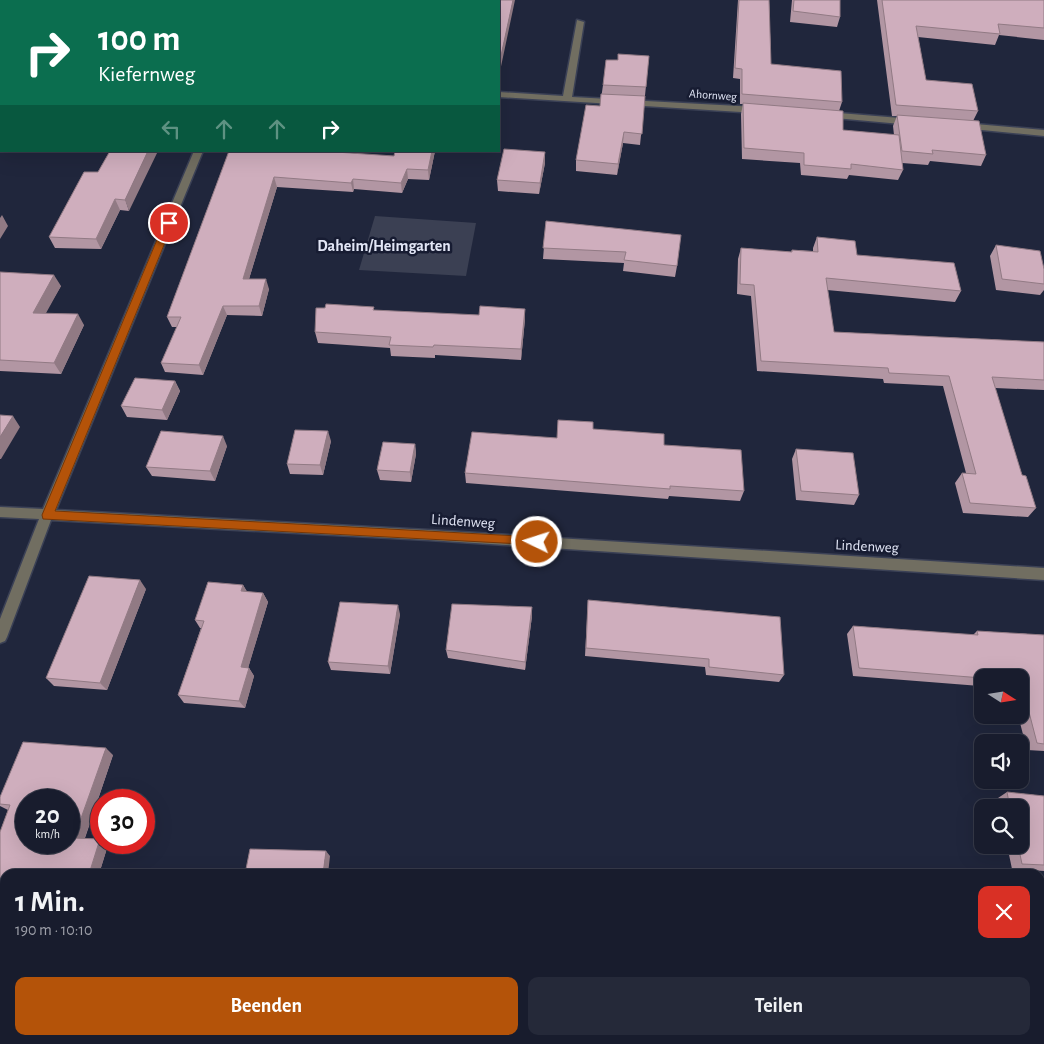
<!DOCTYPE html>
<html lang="de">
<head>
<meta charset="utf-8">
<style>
  :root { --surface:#181c2d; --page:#252939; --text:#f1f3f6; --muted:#9fa1aa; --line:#363a49; --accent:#b45309 }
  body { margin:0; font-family:"Alegreya Sans",sans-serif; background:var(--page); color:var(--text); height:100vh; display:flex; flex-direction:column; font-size:19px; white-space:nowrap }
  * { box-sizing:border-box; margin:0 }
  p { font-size:16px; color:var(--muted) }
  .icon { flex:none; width:28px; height:28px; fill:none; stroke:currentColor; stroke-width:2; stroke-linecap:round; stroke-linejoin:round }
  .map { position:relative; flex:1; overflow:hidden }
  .sheet { position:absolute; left:0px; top:869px; width:1045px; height:176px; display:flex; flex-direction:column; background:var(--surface); border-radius:15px 15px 0 0; box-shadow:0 5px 20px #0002,0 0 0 1px var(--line) }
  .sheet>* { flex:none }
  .top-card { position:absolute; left:0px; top:0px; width:500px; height:152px; box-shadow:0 5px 20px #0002,0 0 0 1px var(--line); background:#0b6e4f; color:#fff; overflow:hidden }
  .needle { width:32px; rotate:102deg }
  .controls { position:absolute; left:974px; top:669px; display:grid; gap:10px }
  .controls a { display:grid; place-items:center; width:55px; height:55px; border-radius:10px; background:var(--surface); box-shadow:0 5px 20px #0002,0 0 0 1px var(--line); font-size:25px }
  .speed { position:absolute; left:15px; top:789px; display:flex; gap:10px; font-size:25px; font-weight:700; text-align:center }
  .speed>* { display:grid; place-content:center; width:65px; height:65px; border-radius:50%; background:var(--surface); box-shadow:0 5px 20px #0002,0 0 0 1px var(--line); line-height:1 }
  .speed small { font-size:12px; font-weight:400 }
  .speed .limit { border:8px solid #d22; background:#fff; color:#111 }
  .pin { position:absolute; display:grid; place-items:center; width:42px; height:42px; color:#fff; margin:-21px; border:2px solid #fff; border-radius:50%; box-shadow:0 1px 5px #0007 }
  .me { position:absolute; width:55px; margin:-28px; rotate:274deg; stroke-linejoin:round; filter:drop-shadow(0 0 4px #0008) }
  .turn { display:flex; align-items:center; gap:18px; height:105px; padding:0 15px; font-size:22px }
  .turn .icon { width:65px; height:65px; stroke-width:2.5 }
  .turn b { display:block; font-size:35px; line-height:42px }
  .lanes { display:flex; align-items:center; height:48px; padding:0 15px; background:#0003; justify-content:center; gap:25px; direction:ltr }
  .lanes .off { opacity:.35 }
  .round { display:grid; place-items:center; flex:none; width:52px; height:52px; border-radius:10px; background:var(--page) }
  .headline { display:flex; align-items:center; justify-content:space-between; height:85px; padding:0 15px }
  h1 { font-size:30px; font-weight:600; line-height:38px }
  .button { display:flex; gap:10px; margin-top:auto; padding:10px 15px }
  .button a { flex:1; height:58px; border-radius:10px; background:var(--accent); color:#fff; font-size:20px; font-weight:600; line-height:58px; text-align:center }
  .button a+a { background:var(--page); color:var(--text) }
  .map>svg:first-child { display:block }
  .green { fill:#3b4053 }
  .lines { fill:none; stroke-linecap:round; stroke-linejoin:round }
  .minor-casing { stroke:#3b4156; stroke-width:3 }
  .minor { fill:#716e61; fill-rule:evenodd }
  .wall { fill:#b296a3 }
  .shaded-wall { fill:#917a84 }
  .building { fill:#cfaebd; stroke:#917a84; fill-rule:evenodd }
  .route { fill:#b45309; stroke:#753606 }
  .labels { text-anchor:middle; stroke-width:5; stroke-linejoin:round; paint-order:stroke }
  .far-street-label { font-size:12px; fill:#e2e6f6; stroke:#171c32 }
  .street-label { font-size:15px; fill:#e2e6f6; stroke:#171c32 }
  .far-district-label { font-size:16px; font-weight:bold; fill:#e2e6f6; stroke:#171c32 }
</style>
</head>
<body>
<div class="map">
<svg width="1044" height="1044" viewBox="0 0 1044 1044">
  <rect width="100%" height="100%" fill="#20263c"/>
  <!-- green -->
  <path class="green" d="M 375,216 L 476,223 L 466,276 L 359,270 Z"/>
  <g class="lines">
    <!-- minor casing -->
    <g class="minor-casing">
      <path id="minor" d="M 577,20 L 584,22 L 572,97 L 757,107 L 761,110 L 757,113 L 499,97 L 499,92 L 563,96 Z
        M 0,72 L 1,72 L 1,76 L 0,76 Z
        M 827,112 L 912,119 L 916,122 L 912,125 L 824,117 L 823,115 Z
        M 964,123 L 1044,130 L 1044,136 L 961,128 L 960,126 Z
        M 194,151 L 203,151 L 56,510 L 428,530 L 1044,568 L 1044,580 L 428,540 L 51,520 L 7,637 L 5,641 L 0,643 L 0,619 L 39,519 L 0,517 L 0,507 L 43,509 Z"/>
    </g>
    <!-- minor -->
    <use href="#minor" class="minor"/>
  </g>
  <!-- wall -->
  <path class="wall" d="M 0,0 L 1,1 L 1,59 L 0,59 Z
    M 738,0 L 769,0 L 771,64 L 842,102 L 839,111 L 843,130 L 894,135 L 893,126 L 897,116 L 892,116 L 877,0 L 1044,0 L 1044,40 L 999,35 L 995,45 L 918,37 L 926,80 L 978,111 L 973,121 L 986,155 L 981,166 L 930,161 L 928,165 L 902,163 L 903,170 L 898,180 L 849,175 L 847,179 L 801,175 L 800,163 L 742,159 L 741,114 L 743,104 L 740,104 L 740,79 L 733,78 Z
    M 792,0 L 840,0 L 840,17 L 837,27 L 790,22 Z
    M 649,56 L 640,145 L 623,143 L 617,175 L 576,171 L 576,160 L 600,106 L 603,85 L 618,60 Z
    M 110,151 L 129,211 L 120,210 L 101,249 L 55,248 L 49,237 L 98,172 Z
    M 229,151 L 394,156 L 435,151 L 429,180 L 408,179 L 402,193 L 354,189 L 353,192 L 277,187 L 249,279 L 269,289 L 262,316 L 227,315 L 203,375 L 165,372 L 161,363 L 177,327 L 172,327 L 167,317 Z
    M 545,152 L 545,163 L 539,194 L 498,191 L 497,180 Z
    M 546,221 L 677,266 L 675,277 L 623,271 L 624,263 L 543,259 Z
    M 817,237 L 857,255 L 961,291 L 955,302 L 827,290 L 834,332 L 1044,342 L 1044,390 L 995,388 L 1022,475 L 1036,508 L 1028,517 L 963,513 L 955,483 L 962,473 L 966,473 L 943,386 L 884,383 L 883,379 L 757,371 L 751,296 L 737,294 L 738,259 L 741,248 L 791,252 L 792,250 L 813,251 L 813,248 Z
    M 996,245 L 1044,269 L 1044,290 L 1040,295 L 996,290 L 990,256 Z
    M 0,272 L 61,286 L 45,313 L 84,325 L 61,374 L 0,371 Z
    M 374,307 L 374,310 L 525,319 L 521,360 L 435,355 L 435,358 L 391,356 L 390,348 L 318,343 L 315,332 L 325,308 Z
    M 175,381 L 180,391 L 167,420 L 127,417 L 121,406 Z
    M 593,429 L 664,445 L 744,491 L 740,501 L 669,496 L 668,499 L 466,483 L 465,473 L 557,438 Z
    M 331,441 L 323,475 L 290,474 L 287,464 Z
    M 415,444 L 416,454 L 411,482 L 380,480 L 377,470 Z
    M 227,446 L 215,481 L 152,476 L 146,467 Z
    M 796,449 L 859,495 L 854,505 L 796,500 L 792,459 Z
    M 243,585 L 247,592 L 263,593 L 268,602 L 248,668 L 249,668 L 254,676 L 245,708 L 184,703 L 178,695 L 201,628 L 200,628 L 195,620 Z
    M 146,589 L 107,690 L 54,686 L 46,678 Z
    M 588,600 L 784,675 L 779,682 L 706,675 L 705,667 L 585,656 Z
    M 400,614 L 390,674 L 331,670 L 328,662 Z
    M 532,616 L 525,670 L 448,658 L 446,650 Z
    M 853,626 L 973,635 L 977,631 L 1044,635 L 1044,751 L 1027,750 L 1018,715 L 1020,715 L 1020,678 L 982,678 L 982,695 L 980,686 L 853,676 L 847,634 Z
    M 113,755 L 85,838 L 101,840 L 108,845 L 99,874 L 5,874 L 5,907 L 0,907 L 0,832 L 8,810 L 0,806 L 0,797 Z
    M 1007,792 L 1044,796 L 1044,871 L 1012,869 L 1007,845 L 1020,845 L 1020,808 L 1000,808 L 998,798 Z
    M 763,1040 L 834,1040 L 834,1044 L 763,1044 Z
    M 926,1040 L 1016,1040 L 1016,1044 L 926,1044 Z"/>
  <!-- shaded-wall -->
  <path class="shaded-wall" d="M 64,0 L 75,0 L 74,1 L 63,1 Z
    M 225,0 L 233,0 L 233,1 L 224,1 Z
    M 513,0 L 515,0 L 499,76 L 499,65 Z
    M 624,132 L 623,143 L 617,175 L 618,164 Z
    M 148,151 L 158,151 L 129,211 L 125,200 Z
    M 432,151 L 435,151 L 429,180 L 428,170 Z
    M 545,152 L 545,163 L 539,194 L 540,183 Z
    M 407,169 L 408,179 L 402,193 L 401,183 Z
    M 274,177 L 277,187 L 246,289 L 243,279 Z
    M 353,179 L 354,189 L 353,192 L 351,183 Z
    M 115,199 L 120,210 L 101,249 L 96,239 Z
    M 2,215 L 8,226 L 0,239 L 0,218 Z
    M 54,275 L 61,286 L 40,324 L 33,313 Z
    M 266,279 L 269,289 L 262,316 L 259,306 Z
    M 223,306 L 227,315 L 203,375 L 199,365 Z
    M 525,309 L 525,319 L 521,360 L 521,349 Z
    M 78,314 L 84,325 L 61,374 L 54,363 Z
    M 175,381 L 180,391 L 167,420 L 162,410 Z
    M 13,416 L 20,427 L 1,459 L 0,459 L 0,437 Z
    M 328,431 L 331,441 L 323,475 L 320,465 Z
    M 223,436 L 227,446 L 215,481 L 210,471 Z
    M 415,444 L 416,454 L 411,482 L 410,472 Z
    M 140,580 L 146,589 L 107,690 L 100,683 Z
    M 243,585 L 248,593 L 241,591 Z
    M 263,593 L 268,602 L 246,675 L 241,667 Z
    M 398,605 L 400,614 L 390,674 L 388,666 Z
    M 532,607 L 532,616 L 525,670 L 525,662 Z
    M 249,668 L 254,676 L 245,708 L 239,701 Z
    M 106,748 L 113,755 L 83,843 L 74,838 Z
    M 100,839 L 101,840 L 101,842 L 105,842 L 108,845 L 99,874 L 89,874 Z
    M 326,851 L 330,856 L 328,874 L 323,874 Z
    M 10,1040 L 22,1040 L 21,1044 L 9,1044 Z
    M 286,1040 L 294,1040 L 293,1044 L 285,1044 Z"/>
  <!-- building -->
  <path class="building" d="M 0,0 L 64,0 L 63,1 L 1,1 L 1,49 L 0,49 Z
    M 180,0 L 225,0 L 224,1 L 179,1 Z
    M 304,0 L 513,0 L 499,65 L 499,1 L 303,1 Z
    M 739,0 L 769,0 L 771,64 L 841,71 L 842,102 L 742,94 L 742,69 L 735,68 Z
    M 794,0 L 840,0 L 840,17 L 793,11 Z
    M 882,0 L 1044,0 L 1044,28 L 998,24 L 1000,34 L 916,26 L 926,80 L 972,84 L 978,111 L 896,105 Z
    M 618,54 L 649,56 L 646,87 L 603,85 L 606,60 L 618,60 Z
    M 601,94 L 645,96 L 642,134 L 624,132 L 618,164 L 576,160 L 586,105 L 600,106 Z
    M 743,103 L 843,111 L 843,130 L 899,135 L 903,170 L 851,164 L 851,169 L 804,165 L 804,153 L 744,148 Z
    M 897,115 L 979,121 L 986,155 L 932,150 L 933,154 L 902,151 Z
    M 504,149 L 545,152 L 540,183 L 497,180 Z
    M 110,151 L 148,151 L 125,200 L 115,199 L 96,239 L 49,237 L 84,172 L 98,172 Z
    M 229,151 L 321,151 L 394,156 L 395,151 L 432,151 L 428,170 L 407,169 L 401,183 L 353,179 L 351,183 L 274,177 L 243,279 L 266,279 L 259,306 L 223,306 L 199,365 L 161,363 L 181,317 L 167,317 Z
    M 546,221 L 681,235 L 677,266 L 624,260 L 626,252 L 543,248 Z
    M 817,237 L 855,241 L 857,255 L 954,263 L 961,291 L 826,278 L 834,332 L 1044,342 L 1044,380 L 992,377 L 1022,475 L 1026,476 L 1036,508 L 970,503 L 962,473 L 976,474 L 949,376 L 889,373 L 888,368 L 761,361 L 754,285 L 740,284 L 741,248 L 792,252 L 792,250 L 818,252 Z
    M 996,245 L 1040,251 L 1044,269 L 1044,284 L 1002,279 Z
    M 0,272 L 54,275 L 33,313 L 78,314 L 54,363 L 0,360 Z
    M 326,304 L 374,307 L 373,310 L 479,315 L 480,306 L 525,309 L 521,349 L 434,345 L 433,347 L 389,345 L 391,337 L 315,332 L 316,308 L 325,308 Z
    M 135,378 L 175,381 L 162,410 L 121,406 Z
    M 0,415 L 13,416 L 0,437 Z
    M 558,420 L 593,422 L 593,429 L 664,434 L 664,445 L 741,450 L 744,491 L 670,486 L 670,489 L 465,473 L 472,432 L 557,438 Z
    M 295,430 L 328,431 L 320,465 L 287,464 Z
    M 161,431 L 223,436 L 210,471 L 146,467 Z
    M 383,442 L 415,444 L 410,472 L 377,470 Z
    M 796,449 L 853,453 L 859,495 L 801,491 Z
    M 89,576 L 140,580 L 100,683 L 46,678 Z
    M 208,582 L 243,585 L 241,591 L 263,593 L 241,667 L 249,668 L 239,701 L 178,695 L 204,621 L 195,620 Z
    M 588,600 L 780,617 L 784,675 L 709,667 L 709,659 L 586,648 Z
    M 340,602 L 398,605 L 388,666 L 328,662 Z
    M 452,604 L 532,607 L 525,662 L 446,650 Z
    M 853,626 L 978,635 L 977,631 L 1044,635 L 1044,744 L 1037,743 L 1023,689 L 1020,689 L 1020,678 L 982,678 L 859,668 Z
    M 23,742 L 106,748 L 74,838 L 100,839 L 89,874 L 5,874 L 5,903 L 0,903 L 0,832 L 10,805 L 0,804 L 0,797 ZM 26,800 L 69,800 L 69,842 L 26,842 Z
    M 1007,792 L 1044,796 L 1044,865 L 1022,864 L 1018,845 L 1020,845 L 1020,808 L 1010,808 Z
    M 250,849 L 326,851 L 323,874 L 245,874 Z
    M 0,1020 L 5,1020 L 5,1040 L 10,1040 L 9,1044 L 0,1044 Z
    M 210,1040 L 286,1040 L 285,1044 L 210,1044 Z
    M 768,1040 L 834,1040 L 834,1044 L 768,1044 Z
    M 935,1040 L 1016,1040 L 1016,1044 L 936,1044 Z"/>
  <!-- route -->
  <path class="route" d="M 169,220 L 173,223 L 55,511 L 537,537 L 543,542 L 541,545 L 43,519 L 42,515 L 164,223 Z"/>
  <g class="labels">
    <!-- far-street labels -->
    <g class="far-street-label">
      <text transform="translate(713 95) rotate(4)" y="4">Ahornweg</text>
    </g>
    <!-- street labels -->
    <g class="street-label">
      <text transform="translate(463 521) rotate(4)" y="5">Lindenweg</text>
      <text transform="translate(867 546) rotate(3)" y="5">Lindenweg</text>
    </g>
    <!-- far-district labels -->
    <g class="far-district-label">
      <text x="384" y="251">Daheim/Heimgarten</text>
    </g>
  </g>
</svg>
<div class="controls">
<a><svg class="needle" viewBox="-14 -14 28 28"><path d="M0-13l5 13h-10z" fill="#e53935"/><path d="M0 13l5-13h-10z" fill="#9fa1aa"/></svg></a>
<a><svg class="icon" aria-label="sound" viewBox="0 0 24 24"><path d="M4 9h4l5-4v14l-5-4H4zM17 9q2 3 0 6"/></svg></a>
<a><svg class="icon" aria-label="search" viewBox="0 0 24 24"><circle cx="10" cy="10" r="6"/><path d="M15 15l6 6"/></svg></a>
</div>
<div class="speed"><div>20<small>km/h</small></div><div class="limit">30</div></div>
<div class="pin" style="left:169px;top:223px;background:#d93025"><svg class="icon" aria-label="arrive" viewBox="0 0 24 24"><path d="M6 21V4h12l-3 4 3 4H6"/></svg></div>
<svg class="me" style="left:537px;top:542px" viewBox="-20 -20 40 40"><circle r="17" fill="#b45309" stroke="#fff" stroke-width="3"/><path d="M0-11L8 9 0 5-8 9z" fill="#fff"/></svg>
<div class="top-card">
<div class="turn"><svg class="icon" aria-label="right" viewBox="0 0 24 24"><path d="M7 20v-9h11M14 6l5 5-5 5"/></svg><div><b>100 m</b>Kiefernweg</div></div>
<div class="lanes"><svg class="icon off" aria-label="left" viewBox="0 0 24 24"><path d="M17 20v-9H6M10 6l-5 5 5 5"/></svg><svg class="icon off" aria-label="ahead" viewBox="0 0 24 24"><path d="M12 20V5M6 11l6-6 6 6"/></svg><svg class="icon off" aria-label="ahead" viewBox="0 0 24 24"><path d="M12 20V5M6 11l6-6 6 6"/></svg><svg class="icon" aria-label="right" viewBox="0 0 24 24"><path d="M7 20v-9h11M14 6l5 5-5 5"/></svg></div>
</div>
<section class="sheet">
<div class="headline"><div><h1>1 Min.</h1><p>190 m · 10:10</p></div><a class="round" style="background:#d93025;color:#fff"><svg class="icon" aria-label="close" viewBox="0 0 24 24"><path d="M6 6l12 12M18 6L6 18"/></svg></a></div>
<div class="button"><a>Beenden</a><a>Teilen</a></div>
</section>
</div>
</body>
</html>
